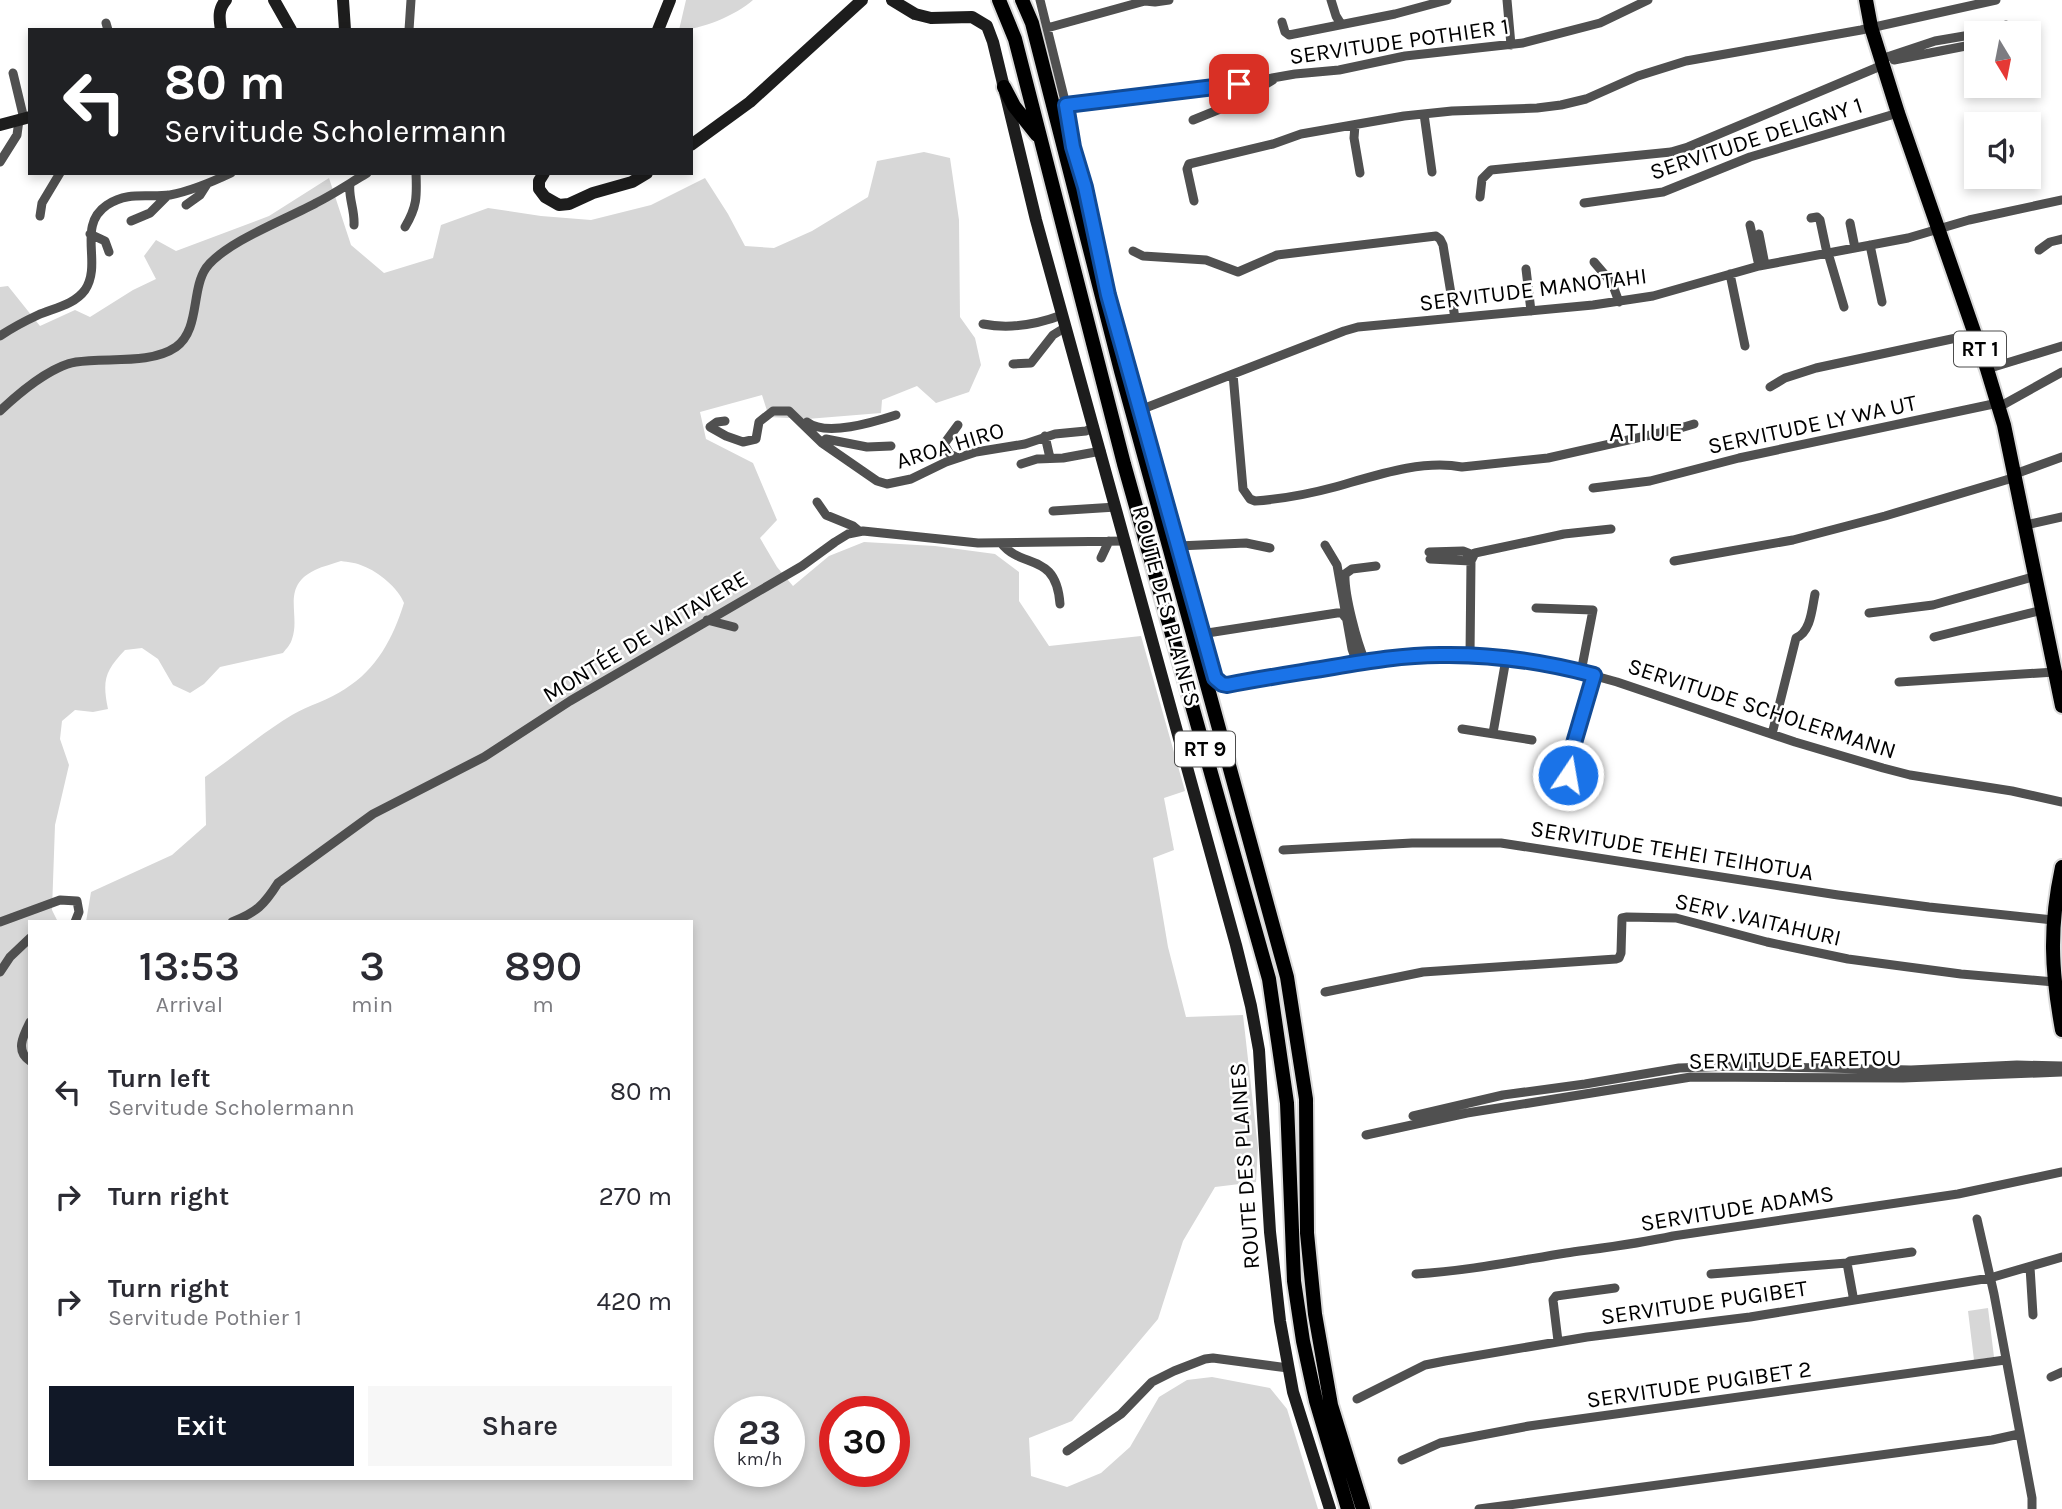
<!DOCTYPE html>
<html lang="en">
<head>
<meta charset="utf-8">
<style>
  :root { --surface:#fff; --page:#f7f7f7; --text:#2b2b33; --muted:#7c7c81; --accent:#111827 }
  body { margin:0; font-family:Karla,sans-serif; background:var(--page); color:var(--text); height:100vh; display:flex; flex-direction:column; font-size:26px; white-space:nowrap }
  * { box-sizing:border-box; margin:0 }
  p { font-size:23px; color:var(--muted) }
  .icon { flex:none; width:38px; height:38px; fill:none; stroke:currentColor; stroke-width:2; stroke-linecap:round; stroke-linejoin:round }
  .map { position:relative; flex:1; overflow:hidden }
  .drawer { position:absolute; left:28px; top:920px; width:665px; height:560px; display:flex; flex-direction:column; background:var(--surface); border-radius:0px; box-shadow:0 4px 10px #0003 }
  .drawer>* { flex:none }
  .hud { position:absolute; left:28px; top:28px; width:665px; height:147px; border-radius:0px; box-shadow:0 4px 10px #0003; background:#202124; color:#fff; overflow:hidden }
  .needle { width:46px; rotate:170deg }
  .fabs { position:absolute; left:1964px; top:21px; display:grid; gap:14px }
  .fabs a { display:grid; place-items:center; width:77px; height:77px; border-radius:0px; background:var(--surface); box-shadow:0 4px 10px #0003; font-size:35px }
  .speed { position:absolute; left:714px; top:1396px; display:flex; gap:14px; font-size:35px; font-weight:700; text-align:center }
  .speed>* { display:grid; place-content:center; width:91px; height:91px; border-radius:50%; background:var(--surface); box-shadow:0 4px 10px #0003; line-height:1 }
  .speed small { font-size:18px; font-weight:400 }
  .speed .limit { border:10px solid #d22; background:#fff; color:#111 }
  .pin { position:absolute; display:grid; place-items:center; width:60px; height:60px; color:#fff; margin:-30px; border-radius:14px; box-shadow:0 4px 10px #0006 }
  .me { position:absolute; width:77px; margin:-38px; rotate:12deg; stroke-linejoin:round; filter:drop-shadow(0 0 5px #0008) }
  .turn { display:flex; align-items:center; gap:24px; height:147px; padding:0 21px; font-size:32px }
  .turn .icon { width:91px; height:91px; stroke-width:2.5 }
  .turn b { display:block; font-size:49px; line-height:60px }
  .eta { display:flex; justify-content:space-evenly; align-items:center; height:119px; text-align:center }
  .eta b { font-size:42px; font-weight:600; line-height:49px }
  .action { display:flex; gap:14px; margin-top:auto; padding:14px 21px }
  .action a { flex:1; height:80px; border-radius:0px; background:var(--accent); color:#fff; font-size:28px; font-weight:600; line-height:80px; text-align:center }
  .action a+a { background:var(--page); color:var(--text) }
  ul { padding:0; list-style:none }
  li { display:flex; align-items:center; gap:21px; height:105px; padding:0 21px }
  li div { flex:1 }
  li b { display:block; font-size:26px }
  li em { font-style:normal }
  .map>svg:first-child { display:block }
  .green { fill:#d7d7d7; fill-rule:evenodd }
  .lines { fill:none; stroke-linecap:round; stroke-linejoin:round }
  .primary-casing { stroke:#dbdbdb; stroke-width:18 }
  .trunk-casing { stroke:#dbdbdb; stroke-width:18 }
  .minor { stroke:#505050; stroke-width:9 }
  .secondary { stroke:#1d1d1d; stroke-width:12 }
  .primary { stroke:#000; stroke-width:14 }
  .trunk { stroke:#000; stroke-width:14 }
  .route-casing { stroke:#114b97; stroke-width:18 }
  .route { stroke:#1a73e8; stroke-width:12 }
  .labels { text-anchor:middle; stroke-width:5; stroke-linejoin:round; paint-order:stroke }
  .shield { fill:#fff; stroke:#4c4c4c; stroke-width:2 }
  .shield-label { font-size:21px; font-weight:bold; fill:#000 }
  .street-label { font-size:23px; fill:#000; stroke:#fff }
  .quarter-label { font-size:26px; letter-spacing:2px; fill:#000; stroke:#fff }
</style>
</head>
<body>
<div class="map">
<svg width="2062" height="1509" viewBox="0 0 2062 1509">
  <rect width="100%" height="100%" fill="#fff"/>
  <!-- green -->
  <path class="green" d="M 686,0 L 753,0 C 737,15 700,30 679,30 Z
    M 924,152 L 950,158 L 959,220 L 960,317 L 975,338 L 981,365 L 969,392 L 936,403 L 917,386 L 882,400 L 881,413 L 807,419 L 769,417 L 762,395 L 700,412 L 706,439 L 753,463 L 777,520 L 760,538 L 777,567 L 793,586 L 829,556 L 864,542 L 935,546 L 995,554 L 1019,572 L 1019,601 L 1049,646 L 1141,636 L 1185,791 L 1164,798 L 1174,850 L 1153,858 L 1168,947 L 1186,1017 L 1243,1015 L 1258,1148 L 1256,1182 L 1215,1187 L 1183,1241 L 1158,1319 L 1072,1421 L 1029,1438 L 1031,1476 L 1067,1487 L 1101,1473 L 1130,1447 L 1159,1397 L 1187,1380 L 1212,1377 L 1270,1388 L 1287,1409 L 1318,1509 L 0,1509 L 0,287 L 8,286 L 40,326 L 75,310 L 90,317 L 133,290 L 156,279 L 144,256 L 156,240 L 176,251 L 269,216 L 329,178 L 351,245 L 384,273 L 433,258 L 441,225 L 488,208 L 541,216 L 591,220 L 651,205 L 705,178 L 728,214 L 745,246 L 774,248 L 812,231 L 868,197 L 877,161 ZM 341,561 C 348,562 357,563 363,566 C 379,572 398,588 404,603 C 393,638 377,669 345,689 C 329,700 309,705 292,715 C 262,733 234,757 205,777 L 206,825 L 172,855 L 91,892 L 86,922 L 691,922 L 691,1479 L 30,1479 L 30,922 L 58,922 L 52,910 L 55,825 L 69,765 L 60,739 L 62,721 L 75,710 L 93,712 L 108,709 C 102,680 105,671 125,650 L 142,648 L 158,659 L 173,685 L 190,693 L 204,684 L 220,667 L 283,653 C 286,649 291,644 292,639 C 301,614 280,587 315,570 C 323,566 333,564 341,561 ZM 730,1412 L 789,1412 L 789,1472 L 730,1472 ZM 835,1412 L 894,1412 L 894,1472 L 835,1472 Z
    M 1988,1308 L 1994,1357 L 1974,1360 L 1968,1311 Z"/>
  <g class="lines">
    <!-- primary casing -->
    <g class="primary-casing">
      <path id="primary" d="M 1866,0 L 1871,27 L 1898,113 L 1987,369 L 2004,425 L 2062,706
        M 2062,867 C 2049,928 2051,969 2062,1030"/>
    </g>
    <!-- trunk casing -->
    <g class="trunk-casing">
      <path id="trunk" d="M 999,0 L 1015,39 L 1124,464 L 1269,979 L 1287,1103 L 1294,1281 L 1303,1341 L 1316,1401 L 1348,1509
        M 1022,0 L 1032,23 L 1121,371 L 1287,977 L 1306,1099 L 1307,1233 L 1315,1314 L 1331,1405 L 1363,1509
        M 1004,87 L 1014,106 L 1037,135"/>
    </g>
    <!-- minor -->
    <path class="minor" d="M 1040,0 L 1066,105 L 1074,147 L 1085,187 L 1107,288
      M 1331,0 L 1336,16 L 1341,24
      M 1507,0 L 1511,45
      M 1282,22 L 1285,32 L 1289,35 L 1395,14 L 1447,0
      M 106,23 L 108,30
      M 1047,28 L 1145,1 L 1155,2 L 1169,0
      M 409,30 L 411,0
      M 1980,33 L 2006,25
      M 1881,59 L 1935,41 L 1976,34
      M 1894,60 L 1976,44
      M 13,73 L 24,119
      M 1066,105 L 1163,92 L 1220,87 L 1295,74 L 1339,70 L 1405,56 L 1523,43 L 1600,23 L 1648,0
      M 1424,114 L 1432,172
      M 1193,120 L 1235,103 L 1273,80
      M 1355,125 L 1354,138 L 1360,173
      M 0,162 L 17,135 L 19,120
      M 350,184 C 348,197 355,210 354,225
      M 1480,197 L 1482,179 L 1491,170 L 1671,152 L 1688,147 L 1883,65
      M 1194,201 L 1187,169 L 1189,164 L 1273,144 L 1301,134 L 1404,116 L 1452,111 L 1537,108 L 1561,105 L 1586,99 L 1638,76 L 1686,61 L 1861,30 L 1996,0
      M 1584,203 L 1663,192 L 1750,157 L 1898,113
      M 186,205 L 200,195 L 207,184
      M 40,216 L 42,203 L 60,173
      M 1811,218 L 1817,217 L 1820,220 L 1827,253
      M 131,221 L 150,213 L 168,195
      M 1850,223 L 1855,248
      M 1750,225 L 1759,266
      M 405,227 C 417,207 417,197 416,173
      M 90,234 L 105,241 L 109,252
      M 1759,234 L 1765,265
      M 1870,245 L 1882,302
      M 2039,250 L 2050,242 L 2062,239
      M 1133,251 L 1143,256 L 1206,260 L 1238,272 L 1277,255 L 1436,236 L 1440,239 L 1443,245 L 1455,318
      M 1828,253 L 1844,307
      M 1594,262 L 1612,283 L 1619,302
      M 1526,269 L 1531,311
      M 1730,274 L 1745,346
      M 1113,312 L 1212,671 L 1215,678 L 1222,684 L 1359,662 L 1414,656 L 1469,655 L 1524,662 L 1581,672 L 1617,682 L 1795,742 L 1883,768 L 1910,775 L 2012,791 L 2062,802
      M 983,324 C 1009,329 1038,324 1062,315
      M 0,336 C 12,328 25,321 38,315 C 54,308 74,305 85,290 C 103,263 76,226 107,205 C 129,191 146,198 170,195 C 191,191 212,182 231,173
      M 1013,364 L 1031,363 L 1053,335 L 1066,327
      M 1987,369 L 2062,346
      M 1233,374 L 1243,489 L 1250,499 L 1255,501 C 1282,499 1309,494 1335,487 C 1374,476 1422,459 1462,467 L 1548,458 L 1677,429 L 1694,424
      M 1770,387 L 1785,378 L 1816,368 L 1975,334
      M 1999,407 L 2062,372
      M 1140,410 L 1344,331 L 1358,327 L 1593,305 L 1653,296 L 1759,266 L 1908,238 L 1969,220 L 2062,200
      M 0,411 C 18,394 51,366 76,362 C 106,357 150,365 176,347 C 200,330 191,290 206,268 C 225,242 287,219 316,203 C 334,194 350,183 367,173
      M 725,421 L 717,422 L 710,427 L 726,436 L 743,442 L 756,439 L 759,422 L 773,411 L 789,411 L 822,443 L 877,481 L 887,484 L 911,479 L 946,462 L 976,452 L 1025,444 L 1055,434 L 1086,431 L 1094,427
      M 807,422 C 826,437 874,422 896,415
      M 1045,436 L 1050,458
      M 822,443 L 826,439 L 867,447 L 891,446
      M 958,458 L 950,454 L 944,444 L 958,425
      M 1021,464 L 1037,459 L 1063,458 L 1101,451
      M 2015,474 L 2062,457
      M 1593,488 L 1650,481 L 1739,458 L 1998,403
      M 817,502 L 826,515 L 853,526 L 859,531
      M 1053,511 L 1116,507
      M 2026,525 L 2062,517
      M 1001,543 C 1022,570 1056,551 1060,604
      M 1325,545 L 1337,565 L 1352,649 L 1357,663
      M 1178,546 L 1246,543 L 1270,548
      M 1429,552 L 1463,551 L 1473,555
      M 1101,558 L 1109,541
      M 1430,559 L 1471,561
      M 1674,561 L 1793,540 L 1885,516 L 2016,477
      M 1536,608 L 1593,610 L 1581,672
      M 1869,613 L 1933,605 L 2036,576
      M 707,620 L 734,627
      M 1201,634 L 1337,613 L 1342,613 L 1345,617
      M 1934,637 L 2043,610
      M 1470,655 L 1471,561 L 1475,553 L 1564,534 L 1611,529
      M 1365,661 C 1357,643 1344,594 1345,574 L 1352,569 L 1376,566
      M 1899,682 L 2055,672
      M 1462,729 L 1532,740
      M 1493,733 L 1506,659
      M 1772,734 L 1796,638 C 1811,632 1812,608 1815,594
      M 1568,775 L 1575,743 L 1594,675
      M 1283,850 L 1412,843 L 1501,843 L 1838,895 L 1929,907 L 2053,920
      M 0,922 L 60,900 L 77,901 L 79,912 L 75,922
      M 232,922 C 257,912 264,905 278,883 L 373,814 L 484,757 L 570,701 L 802,566 L 835,542 L 848,534 L 863,531 L 978,543 L 1126,541
      M 0,972 L 10,957 L 30,938
      M 1325,992 L 1423,972 L 1616,959 L 1619,958 L 1621,953 L 1622,918 L 1627,917 L 1676,918 L 1767,942 L 1848,959 L 1961,974 L 2054,982
      M 30,1022 C 23,1036 15,1051 30,1061
      M 1413,1116 L 1503,1095 L 1585,1084 L 1679,1068 L 1735,1066 L 1911,1070 L 2017,1065 L 2062,1066
      M 1366,1135 L 1467,1113 L 1691,1077 L 1903,1078 L 2062,1072
      M 1977,1219 L 1994,1294 L 2032,1498 L 2032,1509
      M 2030,1267 L 2033,1315
      M 1416,1274 C 1467,1271 1516,1261 1566,1253 C 1602,1248 1637,1244 1673,1236 L 1958,1194 L 2062,1172
      M 1711,1274 L 1847,1263
      M 1852,1300 L 1853,1296 L 1847,1263 L 1850,1261 L 1912,1252
      M 1558,1341 L 1553,1300 L 1556,1296 L 1615,1288
      M 2051,1377 L 2062,1372
      M 1357,1399 L 1425,1365 L 1445,1361 L 1587,1337 L 1750,1317 L 1990,1278 L 2062,1257
      M 1067,1451 L 1121,1414 L 1152,1382 L 1174,1371 L 1205,1359 L 1213,1358 L 1288,1368
      M 1402,1460 L 1440,1443 L 1529,1426 L 2005,1360
      M 1479,1509 L 1992,1440 L 2019,1434"/>
    <!-- secondary -->
    <path class="secondary" d="M 274,0 L 291,30
      M 343,0 L 345,30
      M 892,0 L 915,14 L 931,18 L 972,17 L 987,26 L 993,42 L 1036,220 L 1236,945 L 1251,1006 L 1259,1050 L 1270,1232 L 1280,1321 L 1293,1392 L 1330,1509
      M 221,30 C 219,18 218,9 226,0
      M 658,30 L 670,0
      M 0,125 L 30,117
      M 691,145 L 750,102 L 862,0
      M 544,173 L 539,181 L 539,189 L 545,197 L 559,205 L 569,204 L 593,193 L 632,182 L 647,173"/>
    <!-- primary -->
    <use href="#primary" class="primary"/>
    <!-- trunk -->
    <use href="#trunk" class="trunk"/>
  </g>
  <g class="lines">
    <!-- route casing -->
    <g class="route-casing">
      <path id="route" d="M 1239,84 L 1066,105 L 1073,147 L 1085,187 L 1108,295 L 1215,678 L 1222,684 L 1227,685 C 1262,678 1297,673 1333,667 C 1368,661 1404,655 1440,655 C 1490,654 1545,662 1594,675 L 1574,743 L 1568,775"/>
    </g>
    <!-- route -->
    <use href="#route" class="route"/>
  </g>
  <g class="labels">
    <!-- shield labels -->
    <g class="shield">
      <rect x="1954" y="331.5" width="52" height="35" rx="5"/>
      <rect x="1175" y="731.5" width="60" height="35" rx="5"/>
    </g>
    <g class="shield-label">
      <text x="1980" y="356">RT 1</text>
      <text x="1205" y="756">RT 9</text>
    </g>
    <!-- street labels -->
    <g class="street-label">
      <text transform="translate(1399 41) rotate(-8)" y="8">SERVITUDE POTHIER 1</text>
      <text transform="translate(1756 138) rotate(-18)" y="8">SERVITUDE DELIGNY 1</text>
      <text transform="translate(1533 289) rotate(-7)" y="8">SERVITUDE MANOTAHI</text>
      <text transform="translate(1812 424) rotate(-12)" y="8">SERVITUDE LY WA UT</text>
      <text transform="translate(950 445) rotate(-17)" y="8">AROA HIRO</text>
      <text transform="translate(1167 606) rotate(75)" y="8">ROUTE DES PLAINES</text>
      <text transform="translate(645 636) rotate(-31)" y="8">MONTÉE DE VAITAVERE</text>
      <text transform="translate(1762 708) rotate(18)" y="8">SERVITUDE SCHOLERMANN</text>
      <text transform="translate(1672 850) rotate(9)" y="8">SERVITUDE TEHEI TEIHOTUA</text>
      <text transform="translate(1758 919) rotate(13)" y="8">SERV .VAITAHURI</text>
      <text transform="translate(1795 1059) rotate(-1)" y="8">SERVITUDE FARETOU</text>
      <text transform="translate(1244 1166) rotate(-94)" y="8">ROUTE DES PLAINES</text>
      <text transform="translate(1737 1208) rotate(-9)" y="8">SERVITUDE ADAMS</text>
      <text transform="translate(1704 1302) rotate(-8)" y="8">SERVITUDE PUGIBET</text>
      <text transform="translate(1699 1384) rotate(-8)" y="8">SERVITUDE PUGIBET 2</text>
    </g>
    <!-- quarter labels -->
    <g class="quarter-label">
      <text x="1647" y="441">ATIUE</text>
    </g>
  </g>
</svg>
<div class="fabs">
<a><svg class="needle" viewBox="-14 -14 28 28"><path d="M0-13l5 13h-10z" fill="#e53935"/><path d="M0 13l5-13h-10z" fill="#7c7c81"/></svg></a>
<a><svg class="icon" aria-label="sound" viewBox="0 0 24 24"><path d="M4 9h4l5-4v14l-5-4H4zM17 9q2 3 0 6"/></svg></a>
</div>
<div class="speed"><div>23<small>km/h</small></div><div class="limit">30</div></div>
<div class="pin" style="left:1239px;top:84px;background:#d93025"><svg class="icon" aria-label="arrive" viewBox="0 0 24 24"><path d="M6 21V4h12l-3 4 3 4H6"/></svg></div>
<svg class="me" style="left:1568px;top:775px" viewBox="-20 -20 40 40"><circle r="17" fill="#1a73e8" stroke="#fff" stroke-width="3"/><path d="M0-11L8 9 0 5-8 9z" fill="#fff"/></svg>
<div class="hud">
<div class="turn"><svg class="icon" aria-label="left" viewBox="0 0 24 24"><path d="M17 20v-9H6M10 6l-5 5 5 5"/></svg><div><b>80 m</b>Servitude Scholermann</div></div>
</div>
<section class="drawer">
<div class="eta">
<div><b>13:53</b><p>Arrival</p></div>
<div><b>3</b><p>min</p></div>
<div><b>890</b><p>m</p></div>
</div>
<ul>
<li><svg class="icon" aria-label="left" viewBox="0 0 24 24"><path d="M17 20v-9H6M10 6l-5 5 5 5"/></svg><div><b>Turn left</b><p>Servitude Scholermann</p></div><em>80 m</em></li>
<li><svg class="icon" aria-label="right" viewBox="0 0 24 24"><path d="M7 20v-9h11M14 6l5 5-5 5"/></svg><div><b>Turn right</b></div><em>270 m</em></li>
<li><svg class="icon" aria-label="right" viewBox="0 0 24 24"><path d="M7 20v-9h11M14 6l5 5-5 5"/></svg><div><b>Turn right</b><p>Servitude Pothier 1</p></div><em>420 m</em></li>
</ul>
<div class="action"><a>Exit</a><a>Share</a></div>
</section>
</div>
</body>
</html>
